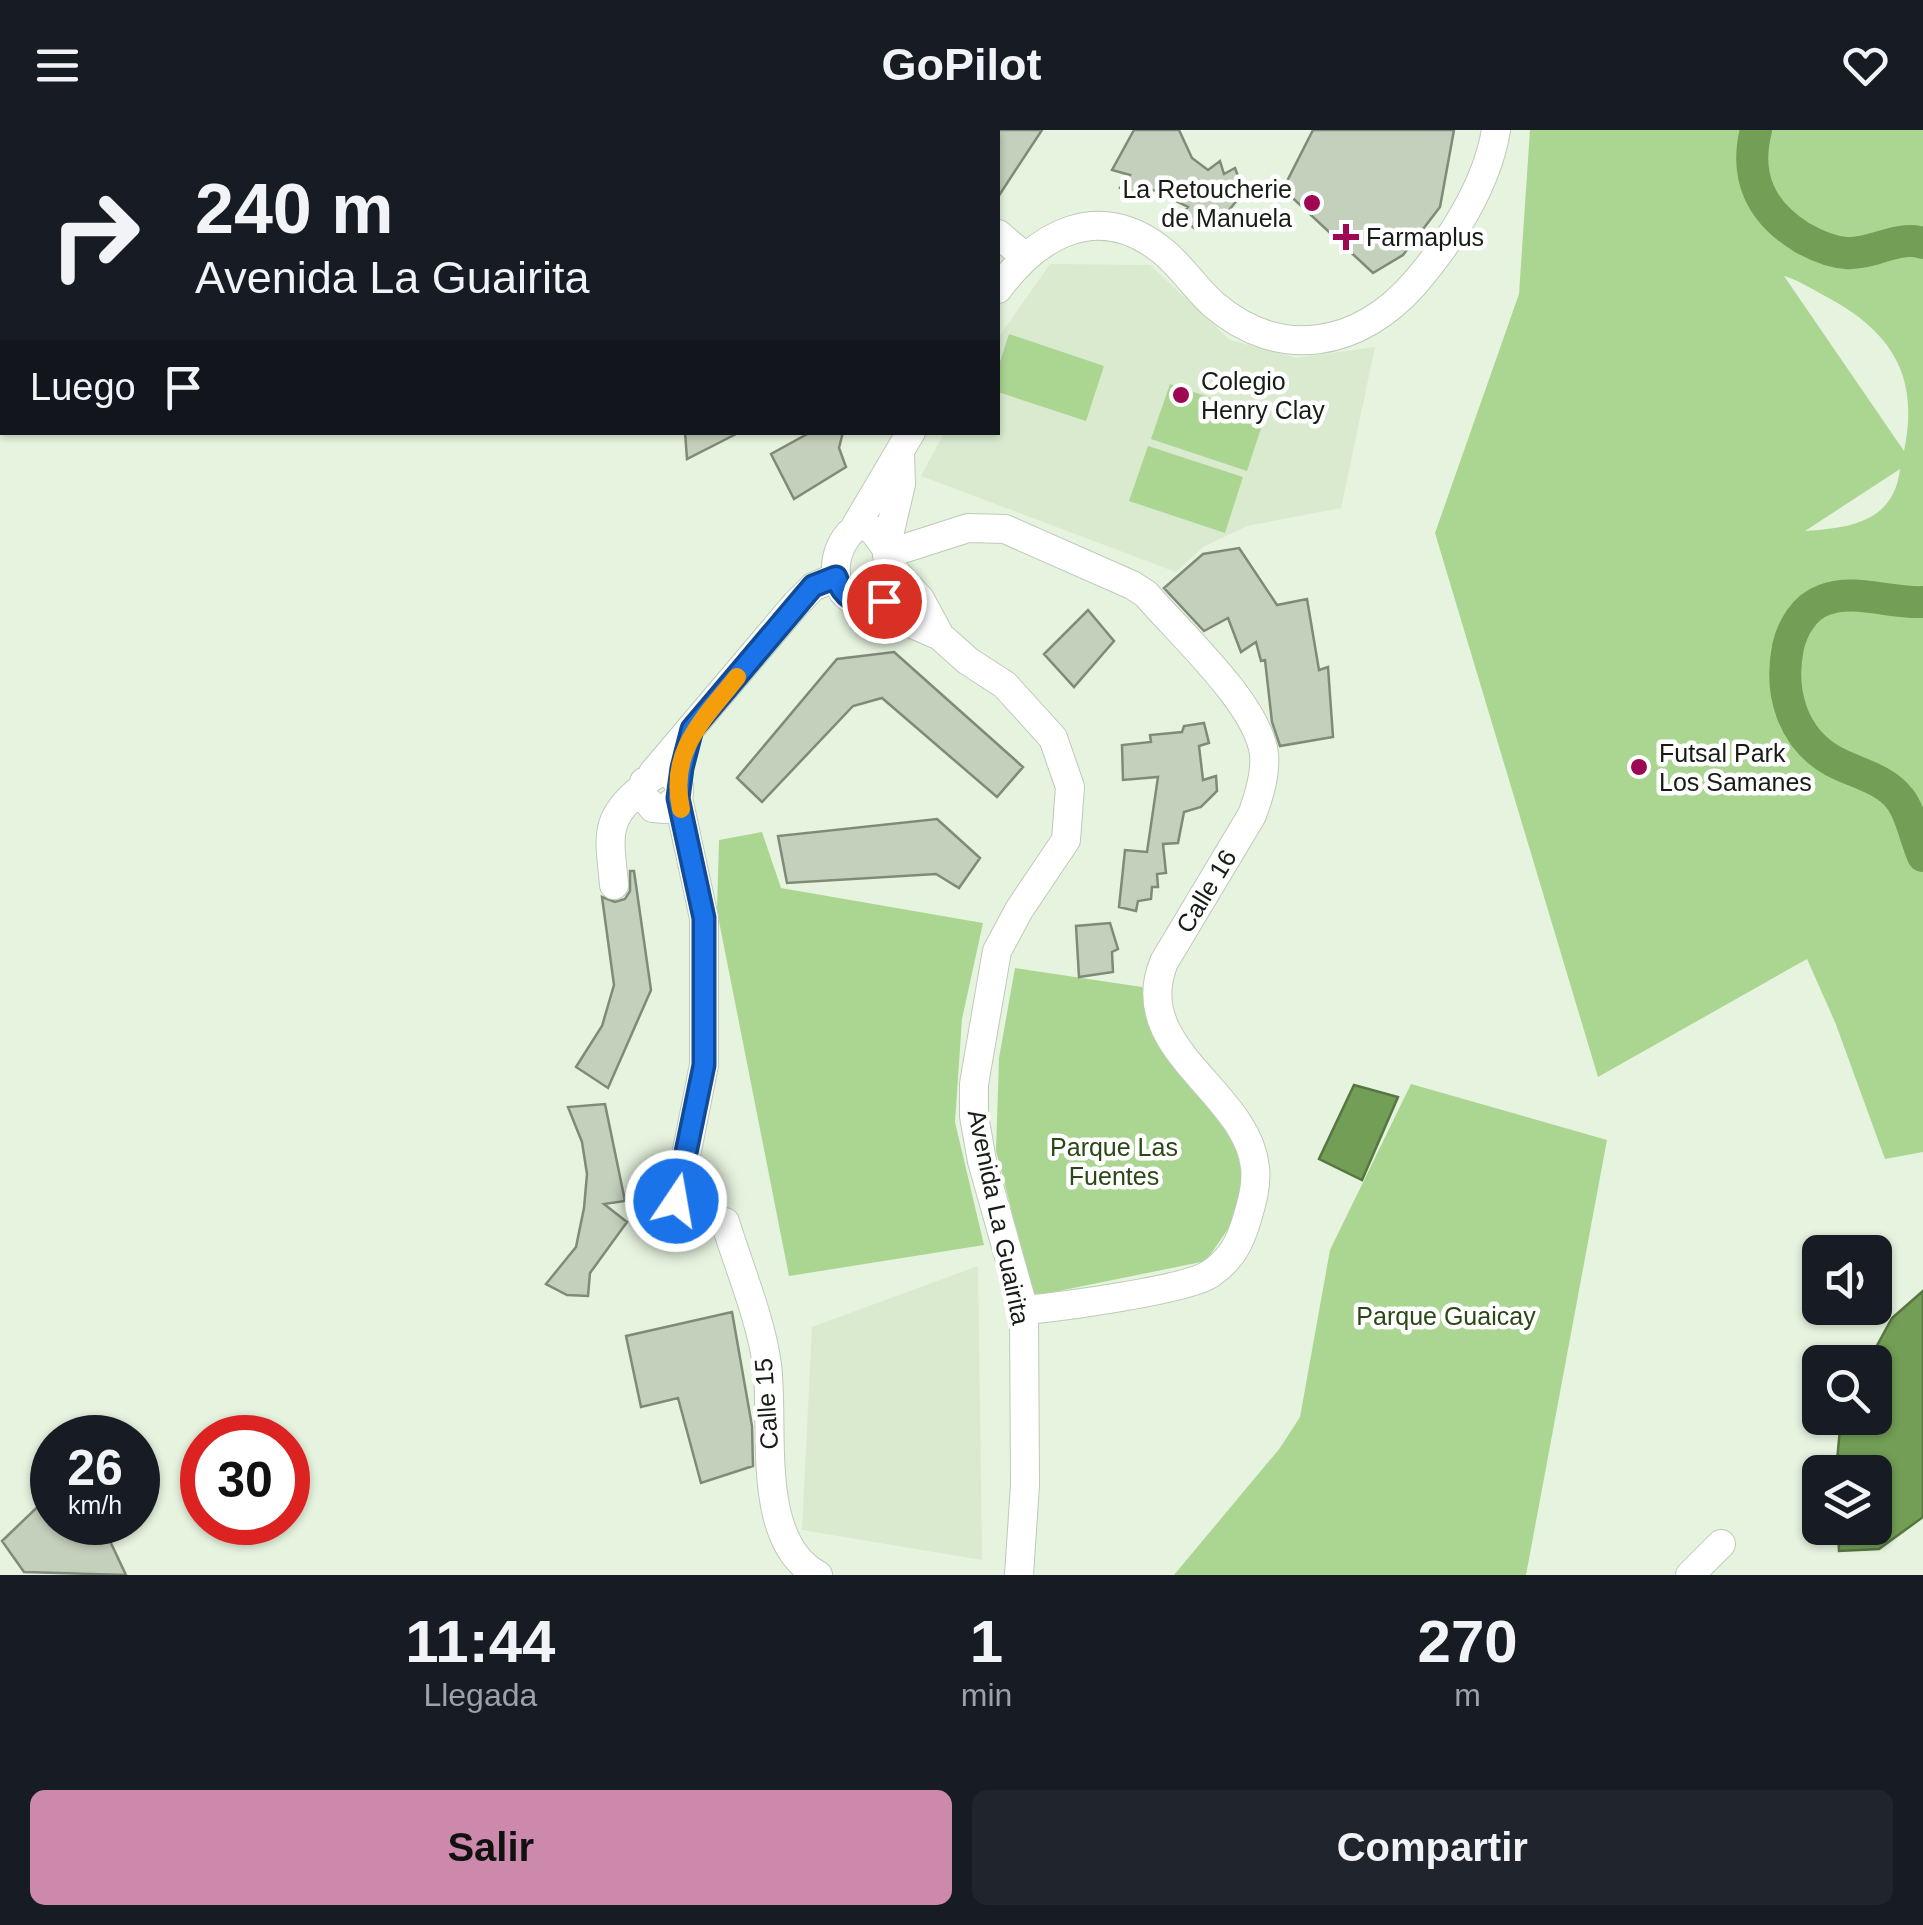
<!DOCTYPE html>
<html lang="es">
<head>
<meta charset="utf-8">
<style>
  :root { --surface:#171b24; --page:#20242c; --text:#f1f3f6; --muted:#9ea1a6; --accent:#cc89ac }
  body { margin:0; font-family:Helvetica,sans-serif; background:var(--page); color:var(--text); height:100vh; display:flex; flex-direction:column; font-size:38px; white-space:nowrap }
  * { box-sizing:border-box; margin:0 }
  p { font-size:32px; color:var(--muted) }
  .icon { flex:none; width:55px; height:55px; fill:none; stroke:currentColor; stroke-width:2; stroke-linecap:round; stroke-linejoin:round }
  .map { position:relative; height:1445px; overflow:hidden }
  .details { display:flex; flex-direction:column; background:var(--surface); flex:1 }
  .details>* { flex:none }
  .guide { position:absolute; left:0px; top:0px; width:1000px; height:305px; box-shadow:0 2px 8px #0004; background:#171b24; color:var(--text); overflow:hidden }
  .fabs { position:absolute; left:1802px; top:1105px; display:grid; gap:20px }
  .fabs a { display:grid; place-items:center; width:90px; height:90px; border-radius:15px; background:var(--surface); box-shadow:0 2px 8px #0004; font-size:50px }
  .speed { position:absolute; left:30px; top:1285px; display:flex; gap:20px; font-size:50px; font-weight:700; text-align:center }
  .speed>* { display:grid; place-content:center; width:130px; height:130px; border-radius:50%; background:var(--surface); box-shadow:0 2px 8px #0004; line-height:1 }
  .speed small { font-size:25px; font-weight:400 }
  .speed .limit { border:15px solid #d22; background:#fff; color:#111 }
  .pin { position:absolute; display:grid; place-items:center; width:85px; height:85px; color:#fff; margin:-42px; border:5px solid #fff; border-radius:50%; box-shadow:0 2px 10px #0007 }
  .me { position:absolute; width:110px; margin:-55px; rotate:12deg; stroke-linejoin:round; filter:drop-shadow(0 0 8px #0008) }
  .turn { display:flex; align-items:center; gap:35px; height:210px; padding:0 30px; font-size:45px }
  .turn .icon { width:130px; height:130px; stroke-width:2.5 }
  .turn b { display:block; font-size:70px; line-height:85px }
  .then { display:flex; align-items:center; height:95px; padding:0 30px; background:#0003; gap:20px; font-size:38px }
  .eta { display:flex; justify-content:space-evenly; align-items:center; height:170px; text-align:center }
  .eta b { font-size:60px; font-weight:800; line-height:70px }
  .primary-button { display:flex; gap:20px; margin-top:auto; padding:20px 30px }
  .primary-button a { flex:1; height:115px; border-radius:15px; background:var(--accent); color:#111; font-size:40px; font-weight:800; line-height:115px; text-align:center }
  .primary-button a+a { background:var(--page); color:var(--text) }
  header { display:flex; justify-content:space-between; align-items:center; height:130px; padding:0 30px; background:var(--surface); font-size:45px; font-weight:800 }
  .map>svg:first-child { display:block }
  .built { fill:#d9eacf }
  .green { fill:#abd692; fill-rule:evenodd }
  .water { fill:#729e55; stroke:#577742; stroke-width:2.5 }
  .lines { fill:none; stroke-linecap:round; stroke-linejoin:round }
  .river { stroke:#729e55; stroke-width:32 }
  .building { fill:#c3d0bc; stroke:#7f8a79; stroke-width:2.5 }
  .minor-casing { stroke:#becab7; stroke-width:30 }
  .minor { stroke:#fff; stroke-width:28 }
  .route-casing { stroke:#114b97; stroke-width:25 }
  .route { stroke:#1a73e8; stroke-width:18 }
  .slow { stroke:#f59e0b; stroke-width:18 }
  .poi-dot { fill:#9e0751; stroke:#fff; stroke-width:4 }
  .labels { text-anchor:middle; stroke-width:9; stroke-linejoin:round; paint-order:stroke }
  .poi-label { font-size:25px; fill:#171c15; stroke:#fff; text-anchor:start }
  .street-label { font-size:25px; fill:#171c15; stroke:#fff }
  .park-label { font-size:25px; fill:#2a4814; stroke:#fff }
</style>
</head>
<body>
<header><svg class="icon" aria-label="menu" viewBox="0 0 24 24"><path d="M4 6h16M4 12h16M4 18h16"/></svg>GoPilot<svg class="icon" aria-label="heart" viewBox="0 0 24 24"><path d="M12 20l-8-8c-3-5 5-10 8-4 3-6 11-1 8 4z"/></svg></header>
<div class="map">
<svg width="1923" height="1445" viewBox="0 0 1923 1445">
  <rect width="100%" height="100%" fill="#e6f3df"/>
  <!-- built -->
  <path class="built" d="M 1050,134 L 1150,135 L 1230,210 L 1297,228 L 1375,217 L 1341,378 L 1247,396 L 1203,417 L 1176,442 L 921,346 L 944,303 L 998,302 L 998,208 Z
    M 978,1136 L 982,1430 L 802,1400 L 812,1197 Z"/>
  <!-- green -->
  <path class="green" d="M 1530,0 L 1923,0 L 1923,1022 L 1885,1029 L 1835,892 L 1807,829 L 1598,947 L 1435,403 L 1519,164 ZM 1784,146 C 1796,149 1812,159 1825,166 C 1891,201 1920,245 1904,321 ZM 1900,339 C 1894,392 1850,398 1805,401 Z
    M 1009,204 L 1104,236 L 1086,291 L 998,262 L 998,238 Z
    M 1170,254 L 1265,286 L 1247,341 L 1151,309 Z
    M 1148,316 L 1243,347 L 1225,403 L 1129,371 Z
    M 762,702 L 781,758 L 983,793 L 962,889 L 955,992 L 984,1115 L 789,1146 L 717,781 L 719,710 Z
    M 1015,838 L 1142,857 L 1162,912 L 1225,993 L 1245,1037 L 1239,1083 L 1206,1131 L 1034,1166 L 996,1021 L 999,928 Z
    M 1411,954 L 1607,1010 L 1526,1445 L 1174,1445 L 1280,1318 L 1300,1287 L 1330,1120 Z"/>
  <!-- water -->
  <path class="water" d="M 1354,955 L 1398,967 L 1362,1050 L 1319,1029 Z
    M 1923,1161 L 1923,1387 L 1879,1419 L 1839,1421 L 1838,1398 L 1875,1398 L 1875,1342 L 1836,1342 L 1841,1288 L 1875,1288 L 1875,1232 L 1868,1232 L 1892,1188 Z"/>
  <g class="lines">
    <!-- river -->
    <path class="river" d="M 1756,0 C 1744,47 1761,82 1801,107 C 1815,115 1830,122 1846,123 C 1872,125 1897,105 1923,113
      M 1923,472 C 1891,474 1854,458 1824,470 C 1804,477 1792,499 1788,517 C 1779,562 1792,608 1833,631 C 1855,643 1884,648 1900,669 C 1911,683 1915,708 1923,726"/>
  </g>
  <!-- building -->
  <path class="building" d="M 998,0 L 1042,0 L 998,67 Z
    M 1134,0 L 1179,0 L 1192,28 L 1208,40 L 1220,31 L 1224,44 L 1235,38 L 1244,62 L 1214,98 L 1201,89 L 1194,98 L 1180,87 L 1188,77 L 1149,58 L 1140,70 L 1120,58 L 1130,45 L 1112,40 Z
    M 1313,0 L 1454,0 L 1440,77 L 1403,125 L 1373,143 L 1283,59 Z
    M 685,302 L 740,302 L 687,329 Z
    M 811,302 L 843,302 L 839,318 L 846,337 L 794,369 L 771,324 Z
    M 1239,418 L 1277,475 L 1307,469 L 1319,540 L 1328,537 L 1333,607 L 1280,616 L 1272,592 L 1265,530 L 1261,531 L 1256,512 L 1241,522 L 1228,488 L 1204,501 L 1164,458 L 1203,424 Z
    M 1088,480 L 1114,511 L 1074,557 L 1044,524 Z
    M 894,522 L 1023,637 L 997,667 L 882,568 L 853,576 L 762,672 L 737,648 L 837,529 Z
    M 1204,593 L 1209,613 L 1199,616 L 1203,650 L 1216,646 L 1217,661 L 1201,677 L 1184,682 L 1178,713 L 1163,714 L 1166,743 L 1157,744 L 1158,757 L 1152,757 L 1151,769 L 1138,771 L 1136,781 L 1119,777 L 1125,720 L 1147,722 L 1158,647 L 1123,650 L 1122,615 L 1151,612 L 1150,605 L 1182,602 L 1184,596 Z
    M 937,689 L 980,728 L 959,758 L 936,744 L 787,753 L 778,706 Z
    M 630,741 L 634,741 L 651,860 L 608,958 L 576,937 L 602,896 L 614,855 L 602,767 L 615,772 L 625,769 L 630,761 Z
    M 1110,793 L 1118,819 L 1112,822 L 1113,842 L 1079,847 L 1076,796 Z
    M 605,974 L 625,1071 L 604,1074 L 627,1092 L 590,1143 L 588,1166 L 567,1165 L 546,1154 L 576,1117 L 584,1078 L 587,1044 L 582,1012 L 568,977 Z
    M 732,1182 L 752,1296 L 753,1336 L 701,1353 L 678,1268 L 641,1277 L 626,1206 Z
    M 52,1363 L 52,1392 L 101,1392 L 126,1445 L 24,1442 L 2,1411 Z"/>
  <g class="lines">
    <!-- minor casing -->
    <g class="minor-casing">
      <path id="minor" d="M 399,0 L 401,2
        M 855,0 L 859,2
        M 910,2 L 913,0
        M 998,104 L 1024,126
        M 998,159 C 1038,104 1098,71 1160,119 C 1180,134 1194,157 1213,174 C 1280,232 1359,217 1415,153 C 1451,111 1487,55 1496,0
        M 855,397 L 911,302
        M 886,418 L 873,400 L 861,395 C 838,405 826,446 846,465 C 854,473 866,475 876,478 L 884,471 L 891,450 L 886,418 L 901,354 L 900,324
        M 887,424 L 968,398 L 1005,399 L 1132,455 L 1146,464 C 1180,504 1258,574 1264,624 C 1266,644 1259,666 1252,685 L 1164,832 C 1128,919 1247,961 1255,1037 C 1257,1055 1252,1072 1247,1089 C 1240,1113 1231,1130 1210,1144 C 1186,1160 1059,1177 1024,1180
        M 888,434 L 920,469 L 940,506 L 968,531 L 1005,555 L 1053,608 L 1070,657 L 1066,710 L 1019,780 L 997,821 L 974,954 L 974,986 L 982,1031 L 1024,1180 L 1025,1355 L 1019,1445
        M 876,478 L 940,506
        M 653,643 L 796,474 L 813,457 L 836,447
        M 614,755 C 610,708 602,690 642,658
        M 677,1071 L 704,935 L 704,788 L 678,668 C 682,654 675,643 660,642 L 644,652 L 642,664 L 653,678 L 665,679 L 678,668
        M 725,1092 C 739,1137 761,1190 767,1235 C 775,1295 754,1411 818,1445
        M 1690,1445 L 1721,1414"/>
    </g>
    <!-- minor -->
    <use href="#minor" class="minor"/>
  </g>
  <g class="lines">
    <!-- route casing -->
    <g class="route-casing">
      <path id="route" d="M 676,1071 L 704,935 L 704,788 L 678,668 L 682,638 L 692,599 L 813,456 L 836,447 C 843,468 856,473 876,478 L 884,471"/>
    </g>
    <!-- route -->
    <use href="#route" class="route"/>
    <!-- slow -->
    <path class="slow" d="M 681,679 C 668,620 705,588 737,547"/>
  </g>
  <!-- markers -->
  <g class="poi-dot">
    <circle cx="1312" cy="73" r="10"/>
    <path d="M1341 92h10v10h10v10h-10v10h-10v-10h-10v-10h10z"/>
    <circle cx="1181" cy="265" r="10"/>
    <circle cx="1639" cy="637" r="10"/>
  </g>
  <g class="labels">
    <!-- poi labels -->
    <g class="poi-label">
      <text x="1292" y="68" text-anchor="end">La Retoucherie<tspan x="1292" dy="29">de Manuela</tspan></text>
      <text x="1366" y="116">Farmaplus</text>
      <text x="1201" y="260">Colegio<tspan x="1201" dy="29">Henry Clay</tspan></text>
      <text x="1659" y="632">Futsal Park<tspan x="1659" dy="29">Los Samanes</tspan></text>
    </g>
    <!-- street labels -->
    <g class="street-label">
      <text transform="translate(1206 761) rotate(-59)" y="9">Calle 16</text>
      <text transform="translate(999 1087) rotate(78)" y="9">Avenida La Guairita</text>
      <text transform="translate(766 1274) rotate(-94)" y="9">Calle 15</text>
    </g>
    <!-- park labels -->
    <g class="park-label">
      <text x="1114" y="1026">Parque Las<tspan x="1114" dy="29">Fuentes</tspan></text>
      <text x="1446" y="1195">Parque Guaicay</text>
    </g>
  </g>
</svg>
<div class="fabs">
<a><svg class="icon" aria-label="sound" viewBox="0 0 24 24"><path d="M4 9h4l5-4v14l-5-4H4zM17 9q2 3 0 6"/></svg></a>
<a><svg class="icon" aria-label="search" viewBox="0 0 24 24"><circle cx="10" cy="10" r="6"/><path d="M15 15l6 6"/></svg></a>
<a><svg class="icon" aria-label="layers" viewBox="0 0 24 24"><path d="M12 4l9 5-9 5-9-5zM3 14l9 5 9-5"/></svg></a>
</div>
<div class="speed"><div>26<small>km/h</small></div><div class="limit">30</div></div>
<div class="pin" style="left:884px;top:471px;background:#d93025"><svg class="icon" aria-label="arrive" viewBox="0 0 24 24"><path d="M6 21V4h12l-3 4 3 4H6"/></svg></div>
<svg class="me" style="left:676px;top:1071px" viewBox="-20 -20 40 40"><circle r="17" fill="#1a73e8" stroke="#fff" stroke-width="3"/><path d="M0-11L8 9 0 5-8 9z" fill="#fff"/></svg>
<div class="guide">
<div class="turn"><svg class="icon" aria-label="right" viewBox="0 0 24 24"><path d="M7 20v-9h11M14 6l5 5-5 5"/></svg><div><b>240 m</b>Avenida La Guairita</div></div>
<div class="then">Luego<svg class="icon" aria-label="arrive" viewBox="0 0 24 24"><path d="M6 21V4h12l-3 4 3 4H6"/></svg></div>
</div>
</div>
<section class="details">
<div class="eta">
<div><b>11:44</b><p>Llegada</p></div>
<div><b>1</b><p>min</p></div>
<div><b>270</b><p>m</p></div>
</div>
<div class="primary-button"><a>Salir</a><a>Compartir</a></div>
</section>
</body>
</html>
